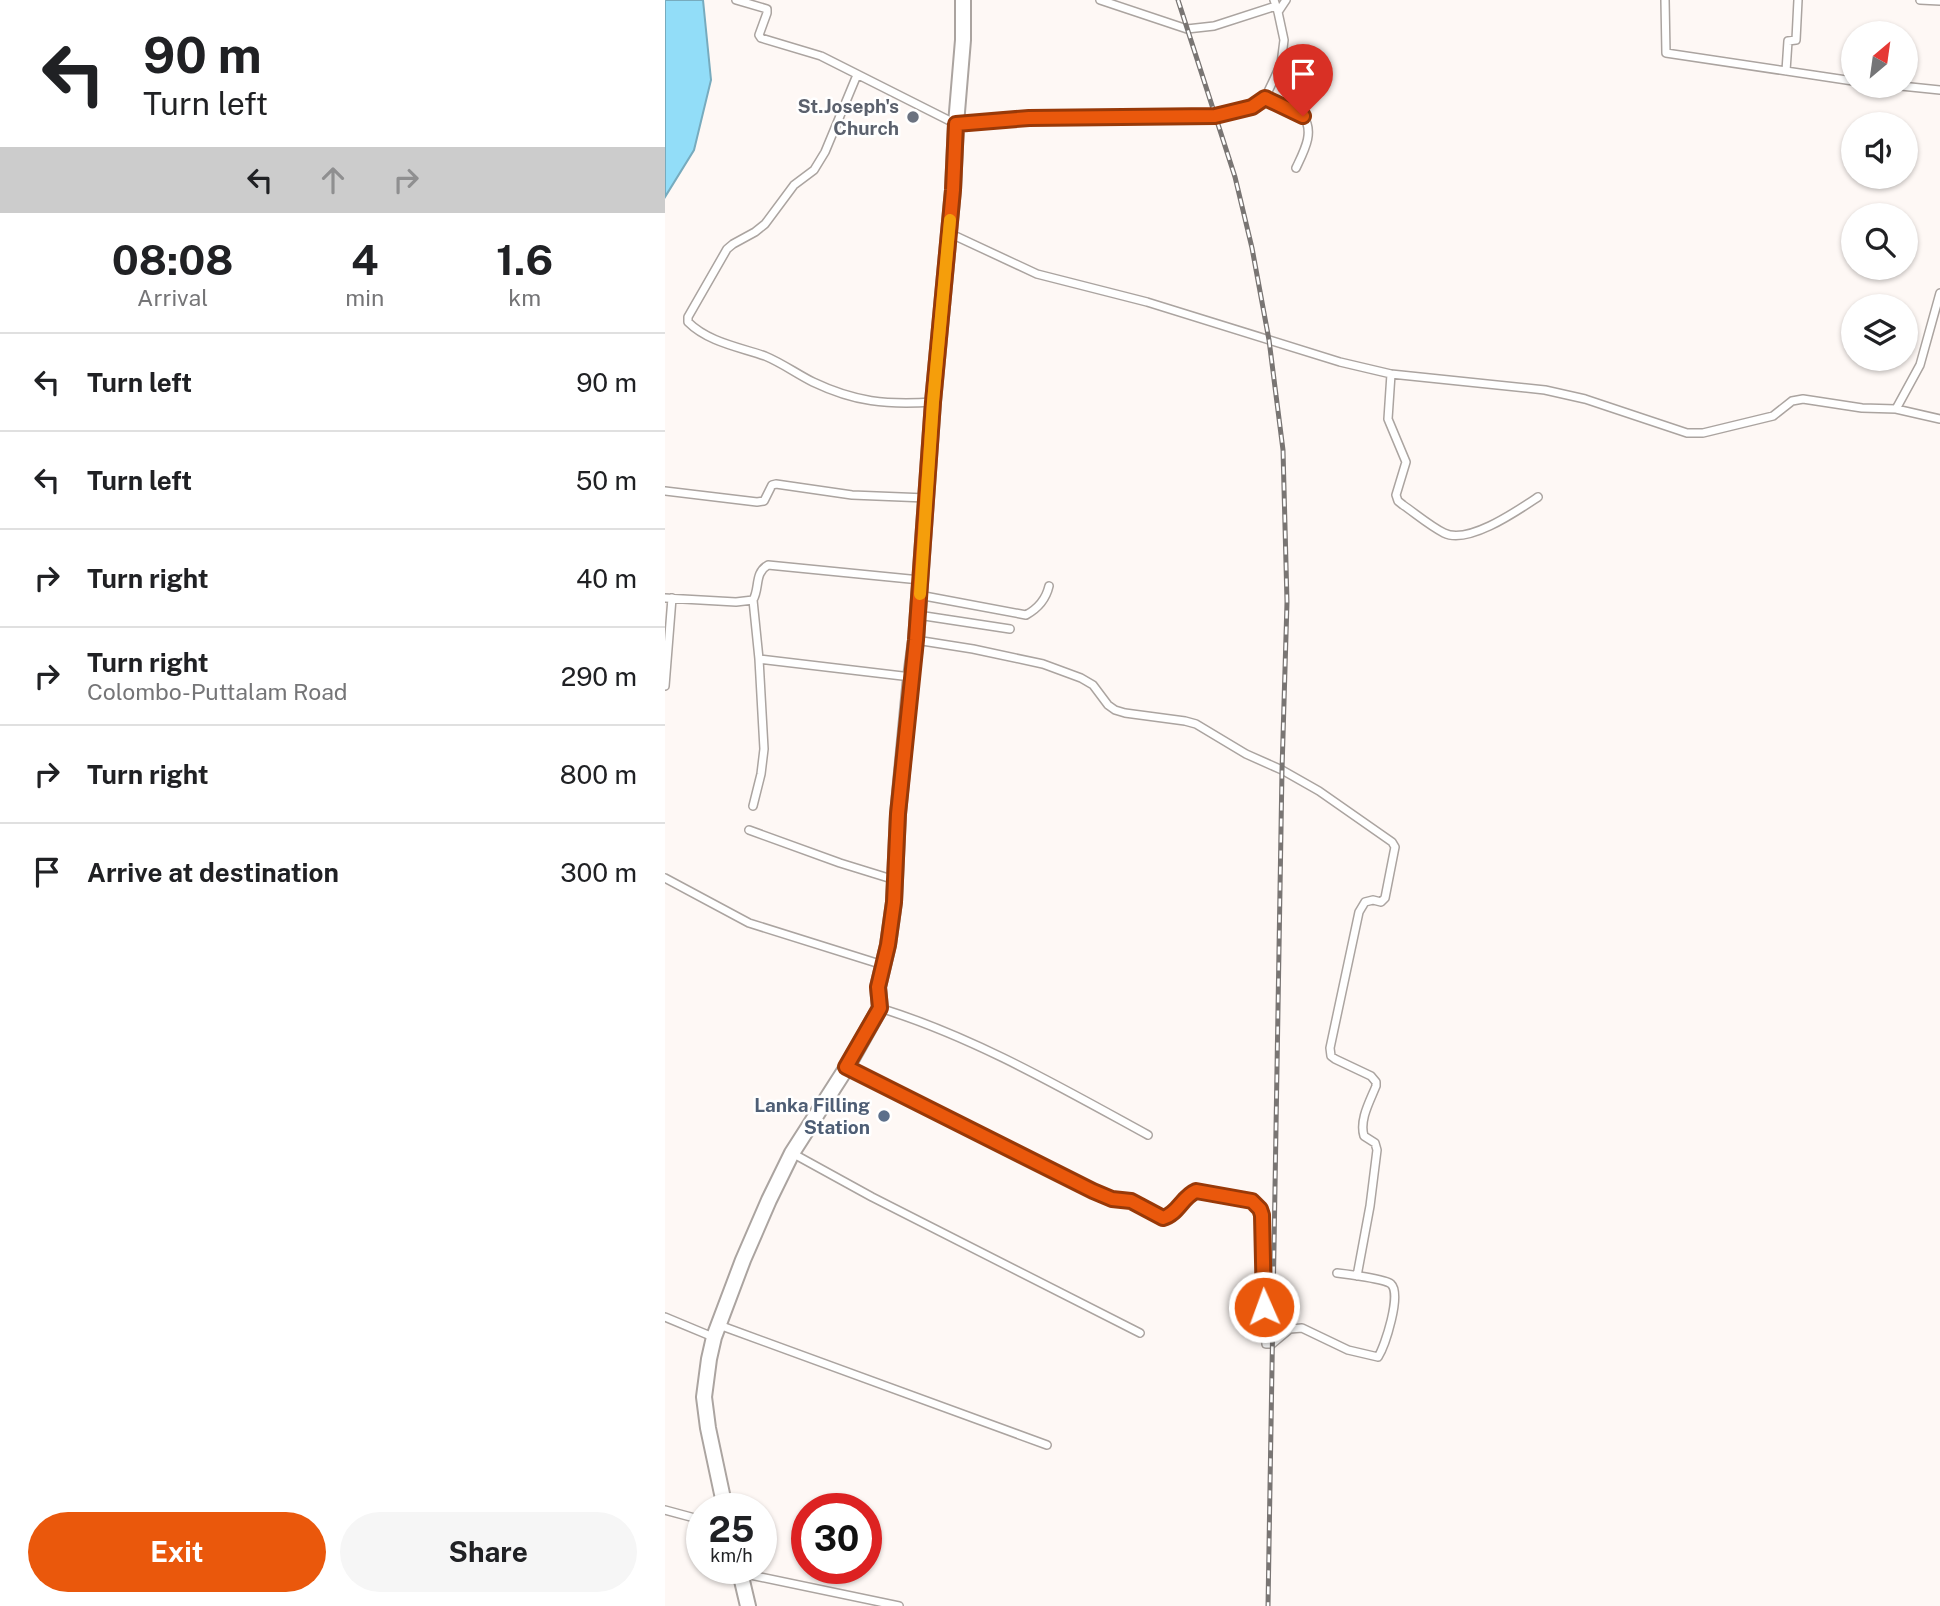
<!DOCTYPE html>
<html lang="en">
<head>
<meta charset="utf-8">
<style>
  :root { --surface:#fff; --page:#f6f6f6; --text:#202124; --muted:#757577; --line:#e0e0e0; --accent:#ea580c }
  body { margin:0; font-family:"Public Sans",sans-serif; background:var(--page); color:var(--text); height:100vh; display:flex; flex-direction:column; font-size:26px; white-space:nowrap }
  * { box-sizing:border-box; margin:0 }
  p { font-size:23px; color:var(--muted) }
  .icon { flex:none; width:38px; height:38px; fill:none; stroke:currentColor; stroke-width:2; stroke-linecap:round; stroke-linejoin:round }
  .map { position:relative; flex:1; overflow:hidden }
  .drawer { display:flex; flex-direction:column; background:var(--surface); width:665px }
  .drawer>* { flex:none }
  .guide { background:#fff; color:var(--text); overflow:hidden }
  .needle { width:46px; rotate:29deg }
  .controls { position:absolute; left:1176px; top:21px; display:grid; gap:14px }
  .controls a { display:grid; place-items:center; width:77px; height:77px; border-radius:50%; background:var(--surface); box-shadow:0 2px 5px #0004; font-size:35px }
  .speed { position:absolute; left:21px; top:1493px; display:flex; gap:14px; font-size:35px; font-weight:700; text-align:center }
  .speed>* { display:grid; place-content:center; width:91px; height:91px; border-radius:50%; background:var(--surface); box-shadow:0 2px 5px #0004; line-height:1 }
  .speed small { font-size:18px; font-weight:400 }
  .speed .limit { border:10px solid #d22; background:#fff; color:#111 }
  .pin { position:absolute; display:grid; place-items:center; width:60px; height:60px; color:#fff; margin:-72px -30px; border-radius:50% 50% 50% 0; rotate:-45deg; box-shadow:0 0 7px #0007 }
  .pin .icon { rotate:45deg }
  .me { position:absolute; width:77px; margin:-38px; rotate:358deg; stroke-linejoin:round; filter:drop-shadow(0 0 5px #0008) }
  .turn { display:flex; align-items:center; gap:24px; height:147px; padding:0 28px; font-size:32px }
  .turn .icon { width:91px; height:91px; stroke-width:2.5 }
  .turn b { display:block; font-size:49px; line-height:60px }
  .lanes { display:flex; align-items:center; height:66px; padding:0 28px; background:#0003; justify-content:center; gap:35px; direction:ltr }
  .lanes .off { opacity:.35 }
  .eta { display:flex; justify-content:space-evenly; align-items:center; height:119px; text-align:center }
  .eta b { font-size:42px; font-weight:700; line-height:49px }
  .cta { display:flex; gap:14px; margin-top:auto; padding:14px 28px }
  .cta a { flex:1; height:80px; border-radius:42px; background:var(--accent); color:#fff; font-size:28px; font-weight:700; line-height:80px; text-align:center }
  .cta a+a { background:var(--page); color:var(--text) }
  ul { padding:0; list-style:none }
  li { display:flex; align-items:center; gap:21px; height:98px; padding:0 28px; border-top:2px solid var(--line) }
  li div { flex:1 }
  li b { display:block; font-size:26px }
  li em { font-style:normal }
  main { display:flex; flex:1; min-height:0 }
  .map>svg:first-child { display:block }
  .water { fill:#92ddf8; stroke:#77abbe; stroke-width:2 }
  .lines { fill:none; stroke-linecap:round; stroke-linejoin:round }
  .street-casing { stroke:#aba4a0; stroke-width:10 }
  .highway-casing { stroke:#aba4a0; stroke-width:18 }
  .street { stroke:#fff; stroke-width:7 }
  .highway { stroke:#fff; stroke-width:14 }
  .rail-casing { stroke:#797573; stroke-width:5 }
  .rail { stroke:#fff; stroke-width:2.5; stroke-dasharray:8; stroke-linecap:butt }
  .route-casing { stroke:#983908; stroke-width:18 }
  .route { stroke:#ea580c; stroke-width:12 }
  .slow { stroke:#f59e0b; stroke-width:12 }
  .worship-dot { fill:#6b7280; stroke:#fff; stroke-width:2.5 }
  .service-dot { fill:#5c6f8a; stroke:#fff; stroke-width:2.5 }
  .labels { text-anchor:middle; stroke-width:5; stroke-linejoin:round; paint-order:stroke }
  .worship-label { font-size:19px; font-weight:bold; fill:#5b616d; stroke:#fff; text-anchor:end }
  .service-label { font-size:19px; font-weight:bold; fill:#4e5e75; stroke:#fff; text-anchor:end }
</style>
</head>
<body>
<main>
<section class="drawer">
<div class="guide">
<div class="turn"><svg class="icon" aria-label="left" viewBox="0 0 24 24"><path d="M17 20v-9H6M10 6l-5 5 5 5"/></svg><div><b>90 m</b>Turn left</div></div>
<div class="lanes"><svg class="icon" aria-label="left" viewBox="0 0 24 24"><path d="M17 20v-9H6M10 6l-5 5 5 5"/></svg><svg class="icon off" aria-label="ahead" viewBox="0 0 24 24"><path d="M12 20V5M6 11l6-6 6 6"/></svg><svg class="icon off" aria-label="right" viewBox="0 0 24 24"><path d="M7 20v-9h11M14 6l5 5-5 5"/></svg></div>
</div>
<div class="eta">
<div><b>08:08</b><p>Arrival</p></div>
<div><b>4</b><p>min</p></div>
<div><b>1.6</b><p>km</p></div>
</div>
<ul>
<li><svg class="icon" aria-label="left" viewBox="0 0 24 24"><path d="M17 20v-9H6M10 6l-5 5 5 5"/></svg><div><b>Turn left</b></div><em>90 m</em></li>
<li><svg class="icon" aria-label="left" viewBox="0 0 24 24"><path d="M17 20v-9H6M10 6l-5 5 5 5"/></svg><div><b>Turn left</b></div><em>50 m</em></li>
<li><svg class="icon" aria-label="right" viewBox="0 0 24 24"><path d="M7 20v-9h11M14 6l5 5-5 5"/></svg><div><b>Turn right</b></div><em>40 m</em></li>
<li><svg class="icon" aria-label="right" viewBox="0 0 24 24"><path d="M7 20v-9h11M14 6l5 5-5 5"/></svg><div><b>Turn right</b><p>Colombo-Puttalam Road</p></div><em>290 m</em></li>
<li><svg class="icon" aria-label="right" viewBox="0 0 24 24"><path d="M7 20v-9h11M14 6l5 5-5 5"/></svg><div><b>Turn right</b></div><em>800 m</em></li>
<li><svg class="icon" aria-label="arrive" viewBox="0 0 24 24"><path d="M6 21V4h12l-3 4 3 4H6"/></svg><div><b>Arrive at destination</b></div><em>300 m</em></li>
</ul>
<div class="cta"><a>Exit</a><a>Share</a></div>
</section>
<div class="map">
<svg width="1275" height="1606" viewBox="0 0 1275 1606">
  <rect width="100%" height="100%" fill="#fef8f5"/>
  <!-- water -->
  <path class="water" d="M 0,0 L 38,0 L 46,80 L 29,150 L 0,197 Z"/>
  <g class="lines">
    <!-- street casing -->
    <g class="street-casing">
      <path id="street" d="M 71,0 L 102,9 L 102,13 L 94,35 L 96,38 L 156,56 L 291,124 L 364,118 L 550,116 L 587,107 L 600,98 L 616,64 L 619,40 L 613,12 L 609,0
        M 435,0 L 522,29 L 549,26 L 611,6
        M 1000,0 L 1001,53 L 1188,81
        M 1255,0 L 1275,1
        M 613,12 L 621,0
        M 1121,71 L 1123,41 L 1131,40 L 1133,0
        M 192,75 L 160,152 L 149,170 L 129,185 L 100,224 L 90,232 L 68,244 L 62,249 L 23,317 L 23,322 C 43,342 74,347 100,356 C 117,363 132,374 148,382 C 190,402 221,405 268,402
        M 1236,86 L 1275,90
        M 600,98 L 638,116 C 650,132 639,151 631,168
        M 284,233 L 372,274 L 482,302 L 675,362 L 726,374 L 880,390 L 920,399 L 1022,433 L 1038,433 L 1108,416 L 1127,401 L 1138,399 L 1197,408 L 1231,409 L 1275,419
        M 726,374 L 723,419 L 741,462 L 731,495 L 733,501 L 738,505 C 751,514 765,526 779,533 C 803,545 852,511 873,497
        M 1231,409 L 1255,365 L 1275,293
        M 0,491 L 92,502 L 99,501 L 107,485 L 111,484 L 187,495 L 261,498
        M 254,595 L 361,615 C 372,609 381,599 384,586
        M 0,598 L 71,602 L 88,600 C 95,588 89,573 103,565 L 255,580
        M 253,615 L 345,629
        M 251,640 L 308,649 L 378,664 L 416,678 L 428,685 L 443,705 L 450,710 L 460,713 L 520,721 L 531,724 L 581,754 L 617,770 L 654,791 L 727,842 L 730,847 L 729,852 L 720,898 L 716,902 L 708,900 L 700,902 L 694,912 L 665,1048 L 666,1056 L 670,1059 L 706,1076 L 711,1082 L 711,1086 C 705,1101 694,1120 699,1136 L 710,1143 L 712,1150 L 705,1206 L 692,1276
        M 94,659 L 246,677
        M 0,686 L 7,598
        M 88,806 L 96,774 L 99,749 L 94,659 L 88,600
        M 84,830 L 175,863 L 230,880
        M 0,878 L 84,923 L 218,965
        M 215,1008 C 309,1037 397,1088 483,1135
        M 182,1067 L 428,1191 L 447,1199 L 466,1201 L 498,1218 C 513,1214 517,1197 531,1191 L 587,1201 L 595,1209 L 597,1215 L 597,1288 L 601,1344 L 607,1344 L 625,1329 L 637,1328 L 683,1350 L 713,1357 C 720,1346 737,1294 726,1284 C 720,1279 682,1274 672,1273
        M 127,1153 L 207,1197 L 475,1333
        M 0,1317 L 48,1337
        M 54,1325 L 382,1445
        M 0,1510 L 37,1520
        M 76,1573 L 234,1606"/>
    </g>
    <!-- highway casing -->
    <g class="highway-casing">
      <path id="highway" d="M 60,1508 L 43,1428 L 39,1397 L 44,1359 L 49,1337 L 78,1260 L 104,1200 L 127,1153 L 182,1067 L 215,1008 L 213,987 L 223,945 L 229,902 L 233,814 L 246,677 L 251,640 L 268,402 L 288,190 L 291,124 L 298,40 L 298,0
        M 74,1568 L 83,1606"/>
    </g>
    <!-- street -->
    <use href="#street" class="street"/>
    <!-- highway -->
    <use href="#highway" class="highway"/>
    <!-- rail casing -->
    <g class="rail-casing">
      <path id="rail" d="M 513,0 L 570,177 L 587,248 L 604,340 L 618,450 L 622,602 L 617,770 L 603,1606"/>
    </g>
    <!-- rail -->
    <use href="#rail" class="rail"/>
  </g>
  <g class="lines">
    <!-- route casing -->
    <g class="route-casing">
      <path id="route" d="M 599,1307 L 597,1215 L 595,1209 L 587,1201 L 531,1191 C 517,1197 513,1214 498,1218 L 466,1201 L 447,1199 L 428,1191 L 181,1067 L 215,1008 L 213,987 L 223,945 L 229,902 L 233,814 L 251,640 L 268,402 L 288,190 L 291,124 L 364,118 L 550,116 L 587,107 L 600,98 L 638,116"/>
    </g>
    <!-- route -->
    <use href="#route" class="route"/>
    <!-- slow -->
    <path class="slow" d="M 255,594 L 268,402 L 285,220"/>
  </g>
  <!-- markers -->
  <circle class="worship-dot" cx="248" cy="117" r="7"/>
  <circle class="service-dot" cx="219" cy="1116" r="7"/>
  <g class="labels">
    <!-- worship labels -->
    <g class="worship-label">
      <text x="234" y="113">St.Joseph's<tspan x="234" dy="22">Church</tspan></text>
    </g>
    <!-- service labels -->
    <g class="service-label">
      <text x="205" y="1112">Lanka Filling<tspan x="205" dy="22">Station</tspan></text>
    </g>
  </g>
</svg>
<div class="controls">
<a><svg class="needle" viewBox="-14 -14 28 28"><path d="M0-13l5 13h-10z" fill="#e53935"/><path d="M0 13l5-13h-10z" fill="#757577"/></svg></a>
<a><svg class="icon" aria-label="sound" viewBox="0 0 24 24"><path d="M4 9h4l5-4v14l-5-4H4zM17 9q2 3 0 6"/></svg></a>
<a><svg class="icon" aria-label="search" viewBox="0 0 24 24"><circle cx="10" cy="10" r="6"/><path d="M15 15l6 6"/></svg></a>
<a><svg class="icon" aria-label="layers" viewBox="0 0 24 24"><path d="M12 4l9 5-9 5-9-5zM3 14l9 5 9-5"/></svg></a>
</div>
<div class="speed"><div>25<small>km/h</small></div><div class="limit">30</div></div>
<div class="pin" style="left:638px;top:116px;background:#d93025"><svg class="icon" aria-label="arrive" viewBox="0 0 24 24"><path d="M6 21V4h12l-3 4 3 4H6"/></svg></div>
<svg class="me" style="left:599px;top:1307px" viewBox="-20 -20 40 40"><circle r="17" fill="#ea580c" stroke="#fff" stroke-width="3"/><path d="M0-11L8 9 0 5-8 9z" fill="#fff"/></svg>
</div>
</main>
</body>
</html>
